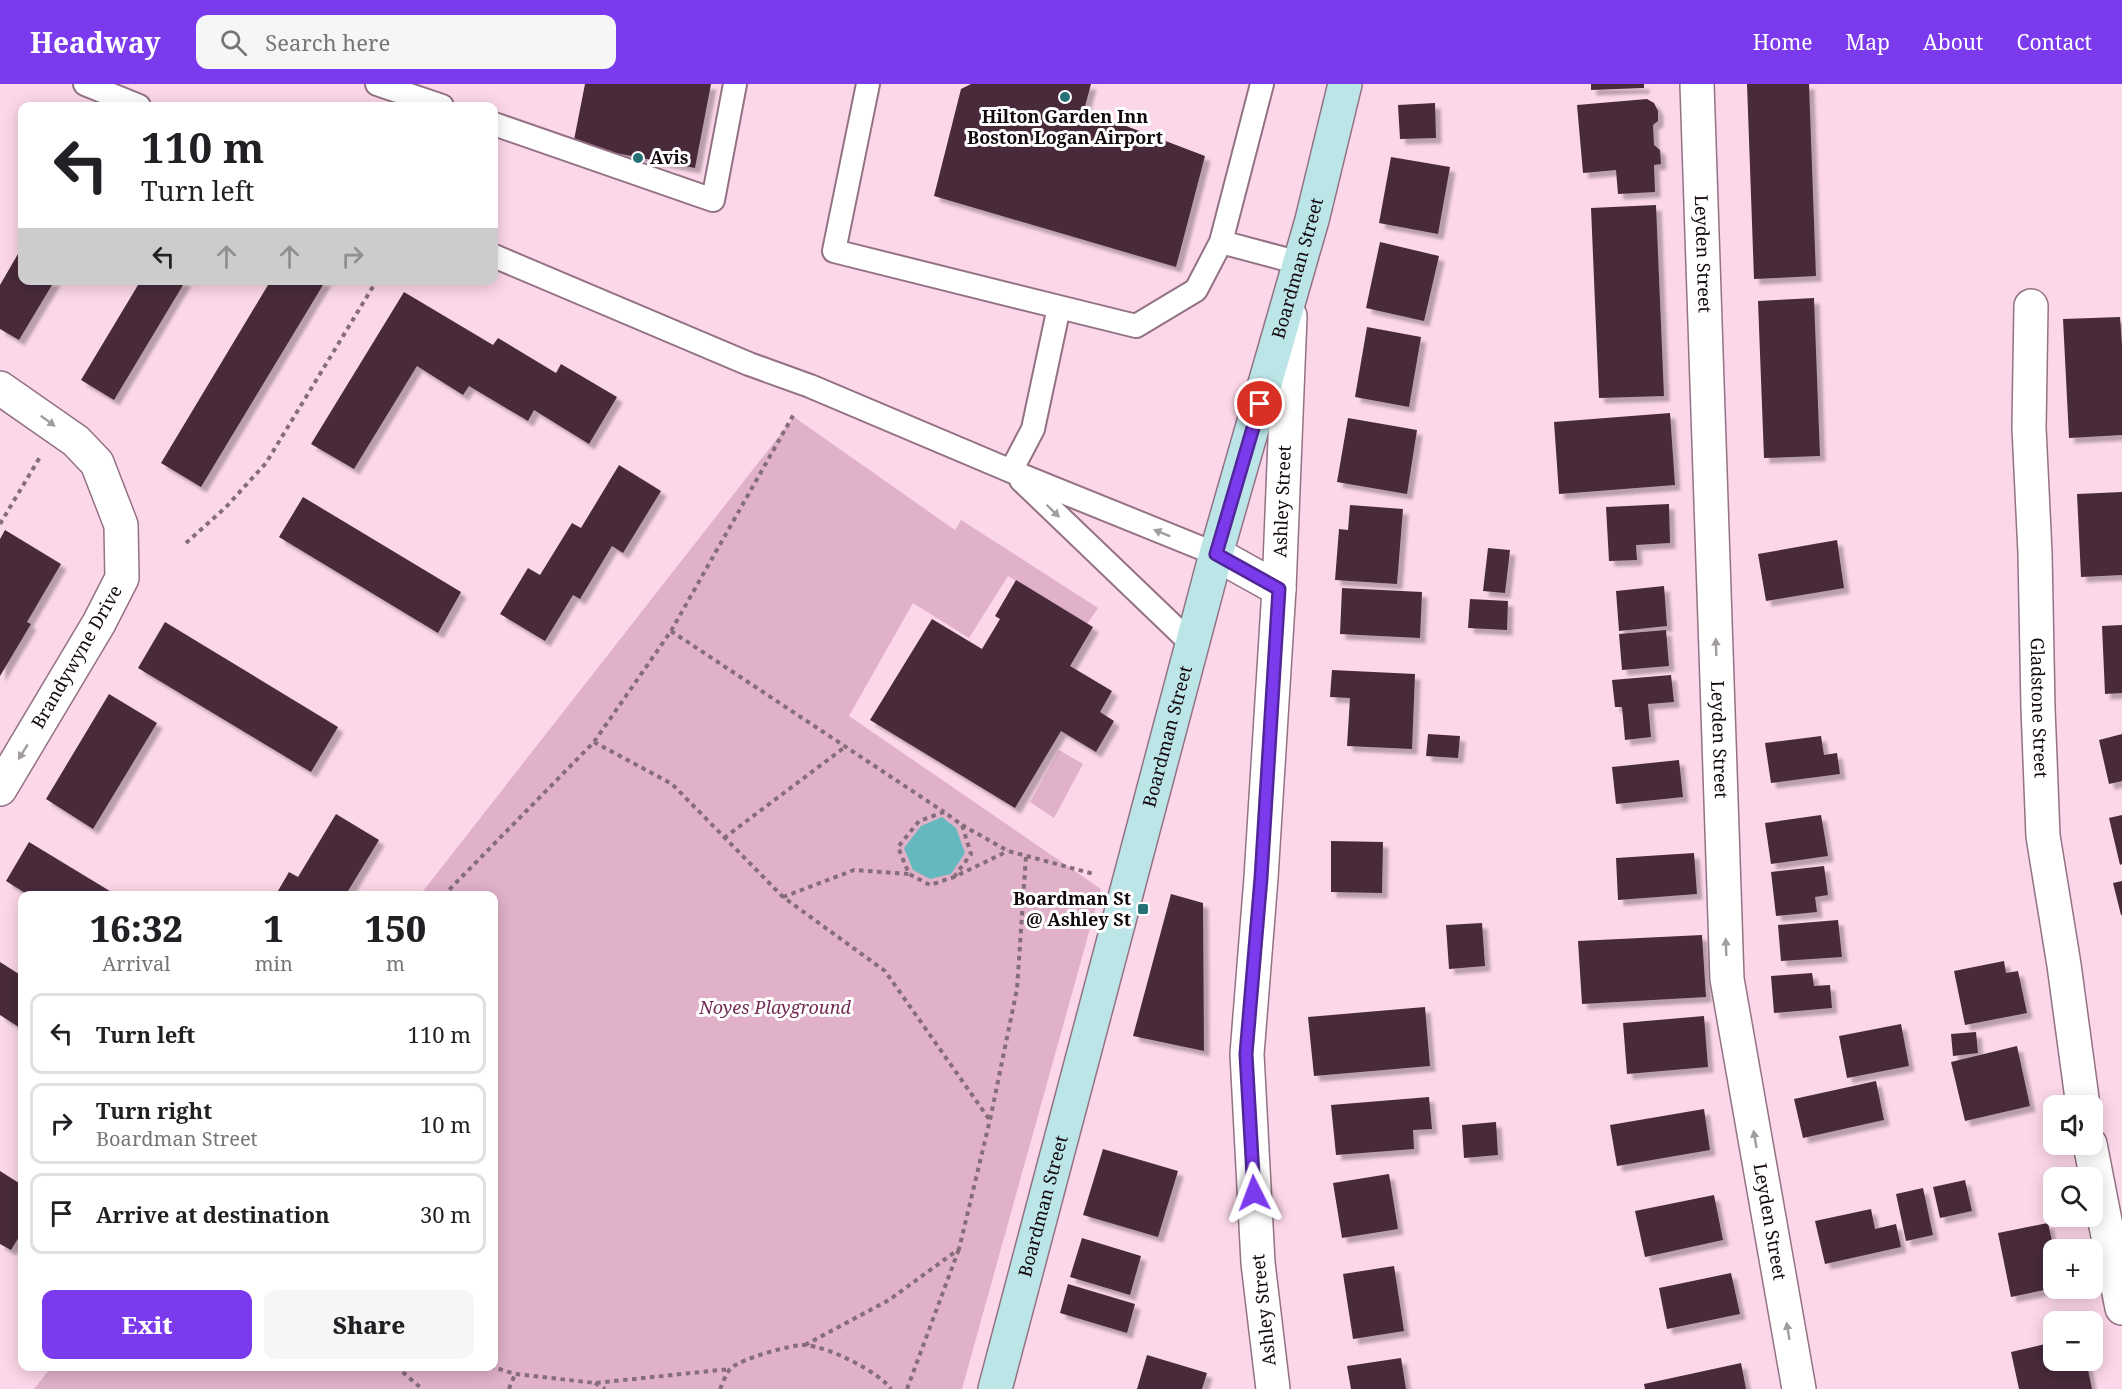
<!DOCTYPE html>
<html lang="en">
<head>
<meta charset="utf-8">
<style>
  :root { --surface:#fff; --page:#f6f6f6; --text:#202124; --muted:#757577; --line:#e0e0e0; --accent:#7c3aed }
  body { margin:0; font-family:"Noto Serif",serif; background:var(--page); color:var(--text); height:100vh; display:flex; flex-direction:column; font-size:22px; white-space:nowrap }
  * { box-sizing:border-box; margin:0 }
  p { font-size:20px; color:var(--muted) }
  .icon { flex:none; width:33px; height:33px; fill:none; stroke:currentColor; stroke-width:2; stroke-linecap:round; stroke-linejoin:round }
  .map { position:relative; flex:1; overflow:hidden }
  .sheet { position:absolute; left:18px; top:807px; width:480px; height:480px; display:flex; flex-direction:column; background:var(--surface); border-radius:12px; box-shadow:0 3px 15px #0003 }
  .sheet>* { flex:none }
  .banner { position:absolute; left:18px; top:18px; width:480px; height:183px; border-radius:12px; box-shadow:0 3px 15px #0003; background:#fff; color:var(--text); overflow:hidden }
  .tools { position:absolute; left:2043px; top:1011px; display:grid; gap:12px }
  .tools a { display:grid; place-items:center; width:60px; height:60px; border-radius:12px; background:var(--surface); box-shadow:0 3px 15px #0003; font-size:30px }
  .pin { position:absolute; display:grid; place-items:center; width:51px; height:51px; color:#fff; margin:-26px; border:3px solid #fff; border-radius:50%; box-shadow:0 2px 6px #0007 }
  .me { position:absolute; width:66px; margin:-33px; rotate:357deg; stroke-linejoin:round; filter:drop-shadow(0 0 4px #0008) }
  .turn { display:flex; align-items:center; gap:21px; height:126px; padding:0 24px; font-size:27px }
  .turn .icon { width:78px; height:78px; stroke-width:2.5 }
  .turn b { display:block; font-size:42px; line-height:51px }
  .lanes { display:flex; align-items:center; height:57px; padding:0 24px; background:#0003; justify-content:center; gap:30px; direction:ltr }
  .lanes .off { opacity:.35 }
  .eta { display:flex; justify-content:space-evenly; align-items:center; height:102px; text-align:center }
  .eta b { font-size:36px; font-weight:800; line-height:42px }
  .button { display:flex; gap:12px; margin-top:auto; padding:12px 24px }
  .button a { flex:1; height:69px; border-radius:12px; background:var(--accent); color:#fff; font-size:24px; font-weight:800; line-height:69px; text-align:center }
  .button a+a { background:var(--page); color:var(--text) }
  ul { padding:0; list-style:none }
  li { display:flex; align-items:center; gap:18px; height:81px; margin:0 12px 9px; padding:0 12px; border:3px solid var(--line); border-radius:12px }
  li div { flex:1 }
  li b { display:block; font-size:22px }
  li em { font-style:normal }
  header { display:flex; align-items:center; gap:36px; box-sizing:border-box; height:84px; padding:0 30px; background:var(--accent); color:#fff }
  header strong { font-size:28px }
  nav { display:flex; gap:33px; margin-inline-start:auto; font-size:21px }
  .search { width:420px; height:54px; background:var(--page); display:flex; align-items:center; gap:15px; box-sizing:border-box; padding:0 21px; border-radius:12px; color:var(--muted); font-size:22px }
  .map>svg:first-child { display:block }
  .green { fill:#e0b1c9 }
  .water { fill:#65b9be }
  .building { fill:#482c3b; filter:url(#shadow) }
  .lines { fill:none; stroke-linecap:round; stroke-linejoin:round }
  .service-casing { stroke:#937283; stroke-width:26 }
  .minor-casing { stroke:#937283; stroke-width:36 }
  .secondary-casing { stroke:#937283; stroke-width:36 }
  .path { stroke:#856d79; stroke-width:4; stroke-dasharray:4.5 4.5; stroke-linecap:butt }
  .service { stroke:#fff; stroke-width:22 }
  .minor { stroke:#fff; stroke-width:33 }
  .secondary { stroke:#bbe5e7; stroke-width:33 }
  .oneway { fill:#a19c9f }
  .route-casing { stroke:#51269a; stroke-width:15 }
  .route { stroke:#7c3aed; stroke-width:10 }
  .poi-dot { fill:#267175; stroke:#fff; stroke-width:2 }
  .labels { text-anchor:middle; stroke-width:6; stroke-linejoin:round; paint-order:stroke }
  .poi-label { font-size:18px; font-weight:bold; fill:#13080e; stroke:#fff }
  .street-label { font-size:18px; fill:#13080e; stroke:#fff }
  .park-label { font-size:18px; font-style:italic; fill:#732c56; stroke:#fff }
</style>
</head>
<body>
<header>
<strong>Headway</strong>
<div class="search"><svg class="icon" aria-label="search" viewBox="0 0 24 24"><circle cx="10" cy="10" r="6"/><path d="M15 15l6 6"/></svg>Search here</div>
<nav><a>Home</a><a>Map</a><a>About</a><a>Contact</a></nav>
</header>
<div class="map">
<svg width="2122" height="1305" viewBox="0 0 2122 1305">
  <defs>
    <filter id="shadow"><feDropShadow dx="5.5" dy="5.5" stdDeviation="1.5" flood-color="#0004"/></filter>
  </defs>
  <rect width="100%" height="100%" fill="#fcd7e9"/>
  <!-- green -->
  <path class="green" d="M 794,333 L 955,446 L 961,436 L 1098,524 L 1087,540 L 1008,492 L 969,554 L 913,519 L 849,632 L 1101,805 L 962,1305 L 34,1305 L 52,1282 L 494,1282 L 494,812 L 420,811 Z
    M 1059,666 L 1083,680 L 1054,734 L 1030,718 Z"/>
  <!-- water -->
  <path class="water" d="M 942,733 L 956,744 L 965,769 L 951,790 L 930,795 L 913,786 L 904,764 L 921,742 Z"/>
  <!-- building -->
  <path class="building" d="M 585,0 L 711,0 L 695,84 L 573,61 Z
    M 971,0 L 1091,0 L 1084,26 L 1205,72 L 1176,183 L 934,112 L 961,5 Z
    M 1591,0 L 1644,0 L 1644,4 L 1591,6 Z
    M 1747,0 L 1809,0 L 1816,192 L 1754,195 Z
    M 1647,15 L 1654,19 L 1658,27 L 1658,37 L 1653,41 L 1654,61 L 1660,66 L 1661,80 L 1654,81 L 1655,108 L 1618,110 L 1616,86 L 1583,89 L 1577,21 Z
    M 1435,19 L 1436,54 L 1400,55 L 1398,21 Z
    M 1391,73 L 1450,83 L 1438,150 L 1379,139 Z
    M 1656,121 L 1664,312 L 1599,314 L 1591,124 Z
    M 1380,158 L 1439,172 L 1424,237 L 1366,224 Z
    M 22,163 L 22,196 L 55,196 L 19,256 L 0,245 L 0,201 Z
    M 141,196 L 186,196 L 114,316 L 81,296 Z
    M 271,196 L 326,196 L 201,403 L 161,379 Z
    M 404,208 L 493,261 L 498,254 L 556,289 L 561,280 L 617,313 L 589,360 L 534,326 L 528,337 L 469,302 L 463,311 L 417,282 L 354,385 L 311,360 Z
    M 1814,214 L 1820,372 L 1764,374 L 1758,217 Z
    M 2120,233 L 2122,261 L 2122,351 L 2069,354 L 2063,235 Z
    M 1367,243 L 1421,253 L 1409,323 L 1355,313 Z
    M 1670,329 L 1675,401 L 1559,410 L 1554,338 Z
    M 1348,334 L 1417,346 L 1407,410 L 1337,398 Z
    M 619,381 L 661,407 L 623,469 L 612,462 L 580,515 L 573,511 L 545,557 L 500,530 L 528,484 L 540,491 L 572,439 L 581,444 Z
    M 2122,408 L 2122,491 L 2081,493 L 2077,410 Z
    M 303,413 L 461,508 L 438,549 L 279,453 Z
    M 1669,420 L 1670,459 L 1636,461 L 1637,476 L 1609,477 L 1606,423 Z
    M 1350,421 L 1403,425 L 1397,500 L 1335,496 L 1339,445 L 1348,446 Z
    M 5,446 L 61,480 L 27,538 L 31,540 L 0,592 L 0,455 Z
    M 1837,456 L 1844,504 L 1766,517 L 1758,470 Z
    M 1488,464 L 1510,466 L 1505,509 L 1483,507 Z
    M 1016,496 L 1093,543 L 1070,582 L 1112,607 L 1100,628 L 1114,637 L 1096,668 L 1061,647 L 1015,724 L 870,636 L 932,535 L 982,565 L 1000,535 L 995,532 Z
    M 1664,502 L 1667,542 L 1619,547 L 1616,507 Z
    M 1342,504 L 1422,508 L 1420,554 L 1340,550 Z
    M 1470,515 L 1508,517 L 1507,546 L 1468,544 Z
    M 165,538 L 338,643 L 311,688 L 138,584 Z
    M 2122,541 L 2122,609 L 2105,610 L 2102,542 Z
    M 1666,546 L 1669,582 L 1622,586 L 1619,550 Z
    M 1332,586 L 1415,590 L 1412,665 L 1347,662 L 1350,614 L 1330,613 Z
    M 1671,591 L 1674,618 L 1648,620 L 1651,653 L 1625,656 L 1622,623 L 1615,623 L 1612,596 Z
    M 109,610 L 157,639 L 93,745 L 46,715 Z
    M 1428,650 L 1460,652 L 1458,674 L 1426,672 Z
    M 2122,650 L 2122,697 L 2109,700 L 2099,656 Z
    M 1821,652 L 1824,671 L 1837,669 L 1840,690 L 1771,699 L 1765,659 Z
    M 1679,676 L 1683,713 L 1616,720 L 1612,683 Z
    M 336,730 L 379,756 L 345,812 L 275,812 L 289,788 L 298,793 Z
    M 1821,731 L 1828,772 L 1771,780 L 1765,739 Z
    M 2122,731 L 2122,780 L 2120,781 L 2109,734 Z
    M 1331,757 L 1383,758 L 1382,809 L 1331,808 Z
    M 29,758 L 118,812 L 30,812 L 6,797 Z
    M 1694,769 L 1697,810 L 1618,816 L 1616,774 Z
    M 1824,782 L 1828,811 L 1815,813 L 1817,828 L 1776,832 L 1771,788 Z
    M 2122,797 L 2122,831 L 2121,831 L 2113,799 Z
    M 1171,810 L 1203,819 L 1204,967 L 1133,952 Z
    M 1838,836 L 1842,873 L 1781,877 L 1778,841 Z
    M 1482,839 L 1485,882 L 1449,885 L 1446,841 Z
    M 1702,851 L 1706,913 L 1582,920 L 1578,857 Z
    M 2004,877 L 2006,889 L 2018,887 L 2027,929 L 1965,941 L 1954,887 Z
    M 0,878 L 22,892 L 22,945 L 0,931 Z
    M 1812,889 L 1814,902 L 1830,901 L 1832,924 L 1774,929 L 1771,892 Z
    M 1425,923 L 1430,982 L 1314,992 L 1308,933 Z
    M 1704,932 L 1708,983 L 1627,990 L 1623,939 Z
    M 1901,940 L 1909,982 L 1847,994 L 1839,952 Z
    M 1976,948 L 1978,969 L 1953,972 L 1951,950 Z
    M 2017,962 L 2030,1022 L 1965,1037 L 1951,978 Z
    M 1876,997 L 1884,1036 L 1803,1054 L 1794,1015 Z
    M 1429,1013 L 1432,1045 L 1413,1046 L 1414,1065 L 1336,1071 L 1331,1021 Z
    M 1704,1025 L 1710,1066 L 1617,1082 L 1610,1041 Z
    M 1496,1038 L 1498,1071 L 1464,1074 L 1462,1041 Z
    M 1103,1065 L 1178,1087 L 1158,1153 L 1083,1131 Z
    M 0,1087 L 22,1101 L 22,1148 L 11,1166 L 0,1160 Z
    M 1389,1090 L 1398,1145 L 1342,1154 L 1333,1099 Z
    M 1965,1096 L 1972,1127 L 1940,1134 L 1933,1103 Z
    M 1923,1104 L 1933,1151 L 1906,1157 L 1896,1110 Z
    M 1714,1111 L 1723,1156 L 1645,1173 L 1635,1127 Z
    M 1871,1125 L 1875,1145 L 1896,1140 L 1901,1163 L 1825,1180 L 1815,1137 Z
    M 2048,1139 L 2054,1166 L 2054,1204 L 2011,1213 L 1998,1149 Z
    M 1082,1154 L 1141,1172 L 1130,1211 L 1070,1193 Z
    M 1394,1182 L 1404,1247 L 1353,1255 L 1343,1190 Z
    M 1731,1189 L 1740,1230 L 1667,1245 L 1659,1204 Z
    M 1068,1200 L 1135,1220 L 1127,1249 L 1060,1229 Z
    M 2054,1258 L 2054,1276 L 2086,1276 L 2092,1305 L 2019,1305 L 2011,1268 Z
    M 1147,1271 L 1207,1289 L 1202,1305 L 1137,1305 Z
    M 1401,1274 L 1406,1305 L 1351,1305 L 1347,1282 Z
    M 1741,1279 L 1746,1305 L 1645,1305 L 1644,1300 Z"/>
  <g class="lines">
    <!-- service casing -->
    <g class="service-casing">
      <path id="service" d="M 85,0 L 139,22
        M 377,0 L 442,22
        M 868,0 L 834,167 L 1059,223 L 1033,345 L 1011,387
        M 494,40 L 713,116 L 735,0
        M 1221,158 L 1262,0
        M 494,172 L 749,280 L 810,302 L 1011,387 L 1216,470
        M 1059,223 L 1136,242 L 1196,206 L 1221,158 L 1300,179
        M 1021,396 L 1193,561"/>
    </g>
    <!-- minor casing -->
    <g class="minor-casing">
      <g id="minor">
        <path id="s1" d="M 1697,0 L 1727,895 L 1799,1305"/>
        <path id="s2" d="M 2031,222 L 2029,344 L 2035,469 L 2038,624 L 2043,752 L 2064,881 L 2083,1022"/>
        <path d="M 0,304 L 76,357 L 97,379 L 121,441 L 122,494 L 99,539 L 0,705"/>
        <path d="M 1216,470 L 1279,505"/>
        <path d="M 2090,1060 L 2122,1224"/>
        <path id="s3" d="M 1273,1305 L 1258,1179 L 1247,970 L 1261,794 L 1279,505 L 1290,232"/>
      </g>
    </g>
    <!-- secondary casing -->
    <g class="secondary-casing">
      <g id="secondary">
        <path id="s4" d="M 995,1305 L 1216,470 L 1312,136 L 1345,0"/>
      </g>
    </g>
    <!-- path -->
    <path class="path" d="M 0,440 L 40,373
      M 186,459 L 226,423 L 266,379 L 377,196
      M 671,547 L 944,728
      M 594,658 L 672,700 L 783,813 L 885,887 L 989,1035
      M 962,741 L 1008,767 L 1094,790
      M 724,754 L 845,663
      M 954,793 L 971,770 L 962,741 L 944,728 L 919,737 L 898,763 L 909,790 L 930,801 L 954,793 L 1008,767
      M 443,812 L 594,658 L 671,547 L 795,328
      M 783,813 L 854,786 L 909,790
      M 805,1261 L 889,1216 L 959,1165 L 990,1036 L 1017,905 L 1026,772
      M 396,1282 L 422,1305
      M 490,1282 L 515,1290 L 595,1299 L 730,1285
      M 595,1299 L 605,1305
      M 509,1305 L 515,1290
      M 720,1305 C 723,1299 726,1289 731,1284 C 741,1275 792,1260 806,1261 C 828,1263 878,1287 891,1305
      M 907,1305 L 959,1165"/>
    <!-- service -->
    <use href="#service" class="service"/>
    <!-- minor -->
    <use href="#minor" class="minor"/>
    <!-- secondary -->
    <use href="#secondary" class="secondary"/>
  </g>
  <!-- one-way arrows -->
  <defs><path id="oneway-solid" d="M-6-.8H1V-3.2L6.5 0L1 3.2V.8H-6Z" transform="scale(1.5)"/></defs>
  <g class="oneway">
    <use href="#oneway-solid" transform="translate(48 337) rotate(36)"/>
    <use href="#oneway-solid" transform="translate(1053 427) rotate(44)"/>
    <use href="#oneway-solid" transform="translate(1162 449) rotate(-158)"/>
    <use href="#oneway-solid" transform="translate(1716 563) rotate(-92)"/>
    <use href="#oneway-solid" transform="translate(23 668) rotate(122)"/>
    <use href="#oneway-solid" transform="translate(1726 863) rotate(-92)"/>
    <use href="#oneway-solid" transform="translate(1755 1055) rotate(-100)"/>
    <use href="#oneway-solid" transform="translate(1788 1247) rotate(-100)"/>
  </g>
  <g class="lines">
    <!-- route casing -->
    <g class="route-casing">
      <path id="route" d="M 1254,1109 L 1246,970 L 1261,794 L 1279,505 L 1216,470 L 1260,320"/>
    </g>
    <!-- route -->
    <use href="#route" class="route"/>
  </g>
  <!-- markers -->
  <g class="poi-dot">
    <circle cx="1065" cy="13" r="6"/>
    <circle cx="638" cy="74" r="6"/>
    <rect x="1137" y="819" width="12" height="12" rx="3"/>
  </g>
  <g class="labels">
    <!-- poi labels -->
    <g class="poi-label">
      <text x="1065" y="39">Hilton Garden Inn<tspan x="1065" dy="21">Boston Logan Airport</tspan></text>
      <text x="650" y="80" text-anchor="start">Avis</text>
      <text x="1131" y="821" text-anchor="end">Boardman St<tspan x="1131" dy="21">@ Ashley St</tspan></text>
    </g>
    <!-- street labels -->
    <g class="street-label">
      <text dy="6" stroke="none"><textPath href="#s1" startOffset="170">Leyden Street</textPath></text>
      <text dy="6" stroke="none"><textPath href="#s4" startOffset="1161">Boardman Street</textPath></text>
      <text dy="6" stroke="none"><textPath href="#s3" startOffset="890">Ashley Street</textPath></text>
      <text transform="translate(77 573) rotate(-60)" y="6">Brandywyne Drive</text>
      <text dy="6" stroke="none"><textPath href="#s2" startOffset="402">Gladstone Street</textPath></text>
      <text dy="6" stroke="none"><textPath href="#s4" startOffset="675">Boardman Street</textPath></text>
      <text dy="6" stroke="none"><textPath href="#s1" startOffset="656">Leyden Street</textPath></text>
      <text dy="6" stroke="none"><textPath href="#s4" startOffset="189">Boardman Street</textPath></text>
      <text dy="6" stroke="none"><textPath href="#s1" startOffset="1142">Leyden Street</textPath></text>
      <text transform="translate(1264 1226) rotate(-96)" y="6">Ashley Street</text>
    </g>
    <!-- park labels -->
    <g class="park-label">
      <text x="775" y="930">Noyes Playground</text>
    </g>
  </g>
</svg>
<div class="tools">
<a><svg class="icon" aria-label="sound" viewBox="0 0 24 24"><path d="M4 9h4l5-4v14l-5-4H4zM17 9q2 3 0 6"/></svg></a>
<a><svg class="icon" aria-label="search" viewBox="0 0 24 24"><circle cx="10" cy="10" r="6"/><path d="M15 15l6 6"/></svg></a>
<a>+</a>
<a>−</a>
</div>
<div class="pin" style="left:1260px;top:320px;background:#d93025"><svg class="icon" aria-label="arrive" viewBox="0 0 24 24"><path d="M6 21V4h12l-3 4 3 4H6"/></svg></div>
<svg class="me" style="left:1254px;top:1109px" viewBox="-20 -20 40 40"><path d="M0-17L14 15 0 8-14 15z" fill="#7c3aed" stroke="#fff" stroke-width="4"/></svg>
<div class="banner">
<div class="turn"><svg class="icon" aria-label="left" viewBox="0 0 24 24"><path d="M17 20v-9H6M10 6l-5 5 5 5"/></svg><div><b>110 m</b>Turn left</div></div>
<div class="lanes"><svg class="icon" aria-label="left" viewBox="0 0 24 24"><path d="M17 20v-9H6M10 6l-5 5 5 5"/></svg><svg class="icon off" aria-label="ahead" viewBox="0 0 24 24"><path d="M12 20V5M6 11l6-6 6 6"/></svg><svg class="icon off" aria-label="ahead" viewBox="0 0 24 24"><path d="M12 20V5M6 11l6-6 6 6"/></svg><svg class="icon off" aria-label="right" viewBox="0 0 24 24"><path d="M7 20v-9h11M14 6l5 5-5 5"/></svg></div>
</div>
<section class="sheet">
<div class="eta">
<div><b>16:32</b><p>Arrival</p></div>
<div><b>1</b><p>min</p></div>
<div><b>150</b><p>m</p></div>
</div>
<ul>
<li><svg class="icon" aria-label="left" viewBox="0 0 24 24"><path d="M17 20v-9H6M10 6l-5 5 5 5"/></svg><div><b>Turn left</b></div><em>110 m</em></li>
<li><svg class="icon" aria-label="right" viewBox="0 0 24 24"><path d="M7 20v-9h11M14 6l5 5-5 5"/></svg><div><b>Turn right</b><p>Boardman Street</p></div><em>10 m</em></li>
<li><svg class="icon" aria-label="arrive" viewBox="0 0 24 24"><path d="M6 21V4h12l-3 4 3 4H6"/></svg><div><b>Arrive at destination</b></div><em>30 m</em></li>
</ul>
<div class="button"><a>Exit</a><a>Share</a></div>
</section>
</div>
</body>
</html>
